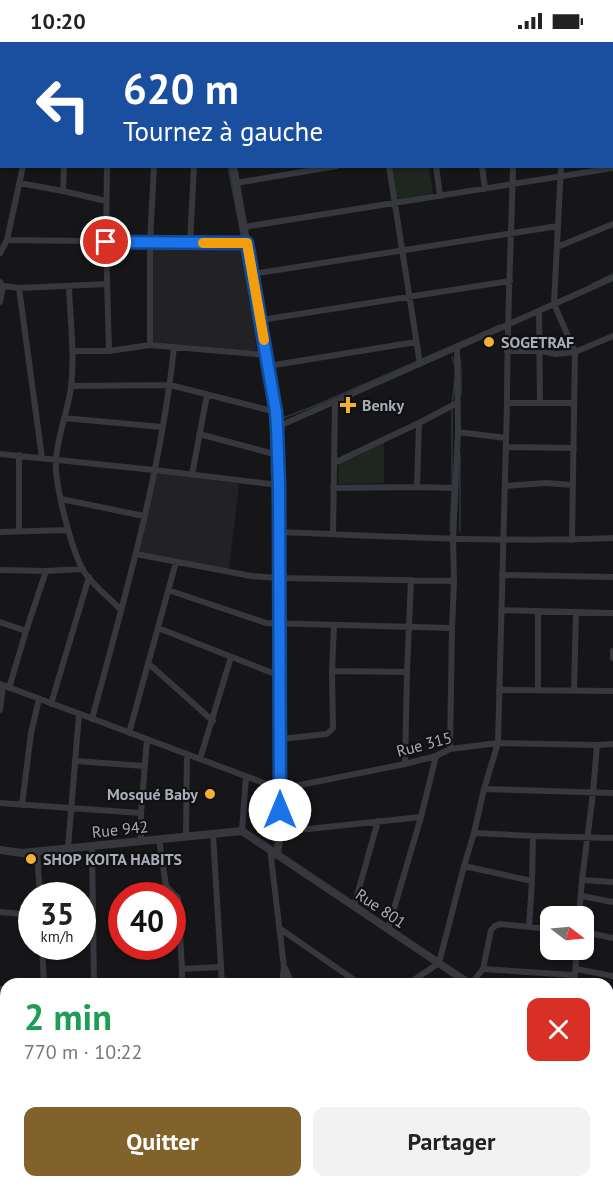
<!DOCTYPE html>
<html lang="fr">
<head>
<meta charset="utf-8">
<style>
  :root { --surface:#fff; --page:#f2f2f2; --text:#222; --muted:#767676; --accent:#80622a }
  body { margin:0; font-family:"PT Sans",sans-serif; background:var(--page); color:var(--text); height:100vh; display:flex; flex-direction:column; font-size:22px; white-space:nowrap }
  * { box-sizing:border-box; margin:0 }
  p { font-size:20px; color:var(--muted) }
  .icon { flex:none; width:33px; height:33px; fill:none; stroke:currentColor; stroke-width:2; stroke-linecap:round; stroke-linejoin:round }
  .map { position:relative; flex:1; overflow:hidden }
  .drawer { position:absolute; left:0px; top:936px; width:614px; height:210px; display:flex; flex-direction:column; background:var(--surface); border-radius:18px 18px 0 0; box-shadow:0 2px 4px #0004 }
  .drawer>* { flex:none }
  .top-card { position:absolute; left:0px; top:0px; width:614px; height:126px; box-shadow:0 2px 4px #0004; background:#1a4fa0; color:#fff; overflow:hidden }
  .needle { width:39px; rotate:106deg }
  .fabs { position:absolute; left:540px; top:864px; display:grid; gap:12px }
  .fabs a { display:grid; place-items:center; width:54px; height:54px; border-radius:12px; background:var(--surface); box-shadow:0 2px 4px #0004; font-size:30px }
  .speed { position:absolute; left:18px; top:840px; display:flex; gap:12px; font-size:30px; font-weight:700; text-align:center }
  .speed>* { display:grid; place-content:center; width:78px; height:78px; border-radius:50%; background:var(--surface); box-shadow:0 2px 4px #0004; line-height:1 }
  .speed small { font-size:15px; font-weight:400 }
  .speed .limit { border:9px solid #d22; background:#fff; color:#111 }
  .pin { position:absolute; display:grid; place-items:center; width:51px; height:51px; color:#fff; margin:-26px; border:3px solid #fff; border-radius:50%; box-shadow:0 2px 6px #0007 }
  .me { position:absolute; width:66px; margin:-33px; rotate:0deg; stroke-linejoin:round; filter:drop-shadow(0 0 4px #0008) }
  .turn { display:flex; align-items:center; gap:21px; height:126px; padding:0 24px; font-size:27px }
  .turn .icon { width:78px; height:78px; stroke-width:2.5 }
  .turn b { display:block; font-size:42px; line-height:51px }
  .round { display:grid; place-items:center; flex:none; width:63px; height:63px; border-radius:12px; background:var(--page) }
  .overview { display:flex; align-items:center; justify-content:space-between; height:102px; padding:0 24px }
  h1 { font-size:36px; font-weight:700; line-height:45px; color:#1e9e55 }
  .cta { display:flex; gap:12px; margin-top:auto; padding:12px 24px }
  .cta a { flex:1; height:69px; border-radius:12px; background:var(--accent); color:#fff; font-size:24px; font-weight:700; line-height:69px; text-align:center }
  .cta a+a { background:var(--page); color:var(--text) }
  .status { display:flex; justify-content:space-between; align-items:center; height:42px; padding:0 30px; background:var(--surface); direction:ltr }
  .status svg { height:16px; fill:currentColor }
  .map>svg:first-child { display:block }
  .built { fill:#222225 }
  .green { fill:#1e261f }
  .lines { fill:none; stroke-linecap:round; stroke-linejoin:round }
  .stream { stroke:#2c353c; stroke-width:1.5 }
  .minor { stroke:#37383d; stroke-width:6 }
  .tertiary { stroke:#37383d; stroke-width:8 }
  .route-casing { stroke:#114b97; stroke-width:15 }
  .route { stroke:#1a73e8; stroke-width:10 }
  .slow { stroke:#f59e0b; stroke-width:10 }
  .poi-dot { fill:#f2b134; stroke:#111113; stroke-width:2 }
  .labels { text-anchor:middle; stroke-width:4.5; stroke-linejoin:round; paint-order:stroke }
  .poi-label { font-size:16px; font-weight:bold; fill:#a8adb8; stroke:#111113; text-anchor:start }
  .street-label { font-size:16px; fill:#a8adb8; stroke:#111113 }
</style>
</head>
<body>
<div class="status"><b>10:20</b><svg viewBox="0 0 49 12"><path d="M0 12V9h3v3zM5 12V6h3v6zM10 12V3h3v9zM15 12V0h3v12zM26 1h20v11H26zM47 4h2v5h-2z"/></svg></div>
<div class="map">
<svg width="613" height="1146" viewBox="0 0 613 1146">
  <rect width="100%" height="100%" fill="#161618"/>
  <!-- built -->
  <path class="built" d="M 153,203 L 240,204 L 257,309 L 153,300 Z
    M 155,431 L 239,442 L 229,528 L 137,509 Z
    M 254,1140 L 543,1140 L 545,1146 L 246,1146 Z"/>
  <!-- green -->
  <path class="green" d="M 391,125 L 429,125 L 433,151 L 400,157 L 396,155 Z
    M 384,399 L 384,441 L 338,442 L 339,421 Z"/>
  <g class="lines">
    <!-- stream -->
    <path class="stream" d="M 0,9 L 2,9
      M 0,17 L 2,17
      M 228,124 L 242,197
      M 243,202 L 246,218
      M 248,229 L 248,243 L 261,310
      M 592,242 L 613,232
      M 452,315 L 455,323
      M 460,316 L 461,331 L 461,353
      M 422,317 L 500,283
      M 269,352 L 270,365
      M 452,362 L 455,337
      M 452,367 L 452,443
      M 271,370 L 271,394 L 273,410
      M 283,376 L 312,365 L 418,319
      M 460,412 L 460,489
      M 272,440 L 271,426 L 274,415
      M 272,445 L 275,533
      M 450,489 L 452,448
      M 276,578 L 276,564
      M 274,629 L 275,582
      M 274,633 L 275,743
      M 275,747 L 276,776"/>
    <!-- minor -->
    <path class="minor" d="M 18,2 L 19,0
      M 223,2 L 223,0
      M 278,2 L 279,0
      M 317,2 L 317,0
      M 396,2 L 396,0
      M 517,2 L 517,0
      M 0,13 L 2,13
      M 612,44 L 613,44
      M 0,114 L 2,115
      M 107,124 L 106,200 L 109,309
      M 389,124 L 420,322
      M 436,124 L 440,154
      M 482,124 L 485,147
      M 561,124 L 554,262 L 575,310 L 572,498
      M 19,141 L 63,149 L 106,159
      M 236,141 L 337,124
      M 63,149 L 64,124
      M 244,185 L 613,126
      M 7,198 L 247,201
      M 190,201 L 194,124
      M 557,205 L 613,182
      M 0,211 L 7,198 L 23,124
      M 252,232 L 558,184
      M 0,240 L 3,244 L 19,246 L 107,242
      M 69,244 C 70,277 75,312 71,345 C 68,369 58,392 56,417 C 54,441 71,506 83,528 C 92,543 109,555 121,568
      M 19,246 L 42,416
      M 0,260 L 3,244
      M 539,269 L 540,361
      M 261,278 L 510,239
      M 150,303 L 150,200 L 154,124
      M 72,309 L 109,309 L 150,303 L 267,313
      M 507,309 L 540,309 L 556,312 L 575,310 L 613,294
      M 268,324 L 416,300
      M 71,344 L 170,343 L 276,370
      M 507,361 L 574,361
      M 64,376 L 162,385
      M 277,385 L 613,236
      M 458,390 L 506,396
      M 199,392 L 278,413
      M 506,405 L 574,406
      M 0,412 L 154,428 L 279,443
      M 19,413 L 19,490
      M 334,421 L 419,381 L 457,361
      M 192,433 L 207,353
      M 505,444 L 546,441 L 573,443
      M 417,445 L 419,381
      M 333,446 L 417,445 L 455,446
      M 61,457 L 144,474
      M 0,490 L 68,488
      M 279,490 C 390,494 501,501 613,496
      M 333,492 L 335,359
      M 136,512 L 251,534 L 279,536 L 454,539
      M 0,528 L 46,529 L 83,527
      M 502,533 L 613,535
      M 168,548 L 266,581 L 452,586
      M 501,568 L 613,571
      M 0,580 L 26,589
      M 158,586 L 280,634
      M 613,609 L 613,616
      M 148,621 L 213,679
      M 332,629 L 407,630
      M 0,642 L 280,747 L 405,722 L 436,714 L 450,707 L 498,701 L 597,703 L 613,702
      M 9,646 L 26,589 L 46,529
      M 499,648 L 613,649
      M 538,648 L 538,569
      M 574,648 L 576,570
      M 51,662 L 89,535
      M 0,668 L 3,644
      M 92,677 C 125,554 161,431 174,305
      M 129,691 L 176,520
      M 280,697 L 327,692 L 333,686 L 332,629 L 334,583
      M 450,707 L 452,586 L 454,539 L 453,497 L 458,390 L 457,305
      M 200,717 L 231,615
      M 75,719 L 145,724
      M 405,722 L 407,630 L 411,538
      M 484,747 L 613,751
      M 0,761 L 141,771
      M 22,763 L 31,691 L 39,657
      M 242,789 L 246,735
      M 280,790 L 421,775
      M 474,791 L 533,794 L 613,796
      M 186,794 L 187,712
      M 159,797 L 166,844 L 178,856 L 182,927 L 221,925 L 213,792
      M 141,799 L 141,771 L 147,697
      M 92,804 L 94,942
      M 68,806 L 79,672
      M 270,807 L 284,925 L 282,942
      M 37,809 L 40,854
      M 464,824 L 532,839
      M 582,838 L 613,840
      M 582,854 L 613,860
      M 354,864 L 378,779
      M 0,870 L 32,873
      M 579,874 L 582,838 L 593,751 L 597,703
      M 529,885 L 532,839 L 533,794
      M 279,886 L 360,942
      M 388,887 L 421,775 L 436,714
      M 584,890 L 613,896
      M 42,904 L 44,942
      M 221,925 L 222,942
      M 285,926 L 292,942
      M 483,927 L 574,933
      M 576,927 L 613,934
      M 182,942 L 182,927
      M 408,942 L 439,921 L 464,824 L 474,791 L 484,747 L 498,701 L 507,361 C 507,282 511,203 513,124
      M 471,942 L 483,927 L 491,888 L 495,884 L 500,882 L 550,887
      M 574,942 L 577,908
      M 0,947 L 6,947
      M 608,992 L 613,993
      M 0,1004 L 6,1004
      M 0,1022 L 6,1031
      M 608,1033 L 613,1035
      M 0,1073 L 6,1068
      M 608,1075 L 613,1079
      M 608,1098 L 613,1089
      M 0,1119 L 6,1115
      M 25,1140 L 30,1146
      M 82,1140 L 86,1146
      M 127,1140 L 131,1146
      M 184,1140 L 188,1146
      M 463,1140 L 465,1146
      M 583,1140 L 589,1146
      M 57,1146 L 65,1140
      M 233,1146 L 242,1140
      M 571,1146 L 580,1140"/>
    <!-- tertiary -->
    <path class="tertiary" d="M 212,0 L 212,2
      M 233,124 L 276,370 L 279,443 L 280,697 L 280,790 L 277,813
      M 0,808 L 22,811 L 242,789 L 470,942
      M 553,1140 L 555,1146"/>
  </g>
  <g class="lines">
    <!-- route casing -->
    <g class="route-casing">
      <path id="route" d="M 106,200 L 247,201 L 268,324 L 276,370 L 277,385 L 279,443 L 280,768"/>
    </g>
    <!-- route -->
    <use href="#route" class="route"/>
    <!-- slow -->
    <path class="slow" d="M 203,201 L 247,201 L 264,298"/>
  </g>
  <!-- markers -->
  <g class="poi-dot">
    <circle cx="489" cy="300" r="6"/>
    <path d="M345 354h6v6h6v6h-6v6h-6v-6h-6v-6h6z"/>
    <circle cx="210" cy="752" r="6"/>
    <circle cx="31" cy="817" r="6"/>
  </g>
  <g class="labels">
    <!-- poi labels -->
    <g class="poi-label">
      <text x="501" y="306">SOGETRAF</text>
      <text x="362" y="369">Benky</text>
      <text x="198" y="758" text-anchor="end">Mosqué Baby</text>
      <text x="43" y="823">SHOP KOITA HABITS</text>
    </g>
    <!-- street labels -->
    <g class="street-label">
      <text transform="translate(424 702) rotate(-15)" y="6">Rue 315</text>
      <text transform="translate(120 787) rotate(-6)" y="6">Rue 942</text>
      <text transform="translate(381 866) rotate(34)" y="6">Rue 801</text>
    </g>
  </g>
</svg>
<div class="fabs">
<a><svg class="needle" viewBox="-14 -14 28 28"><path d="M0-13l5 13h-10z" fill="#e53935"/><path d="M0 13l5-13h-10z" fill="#767676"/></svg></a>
</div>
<div class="speed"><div>35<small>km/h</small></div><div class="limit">40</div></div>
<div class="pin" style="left:106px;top:200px;background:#d93025"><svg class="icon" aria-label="arrive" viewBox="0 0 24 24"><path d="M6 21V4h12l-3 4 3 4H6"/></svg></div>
<svg class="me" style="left:280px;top:768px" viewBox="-20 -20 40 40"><circle r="19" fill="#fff"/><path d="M0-13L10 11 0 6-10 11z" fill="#1a73e8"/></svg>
<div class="top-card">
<div class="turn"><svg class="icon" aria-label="left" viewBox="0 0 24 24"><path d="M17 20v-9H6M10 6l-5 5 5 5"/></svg><div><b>620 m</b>Tournez à gauche</div></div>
</div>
<section class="drawer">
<div class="overview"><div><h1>2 min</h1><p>770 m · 10:22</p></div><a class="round" style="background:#d93025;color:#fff"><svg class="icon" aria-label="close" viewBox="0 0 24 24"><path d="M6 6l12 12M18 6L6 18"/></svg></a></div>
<div class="cta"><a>Quitter</a><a>Partager</a></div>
</section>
</div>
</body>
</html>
